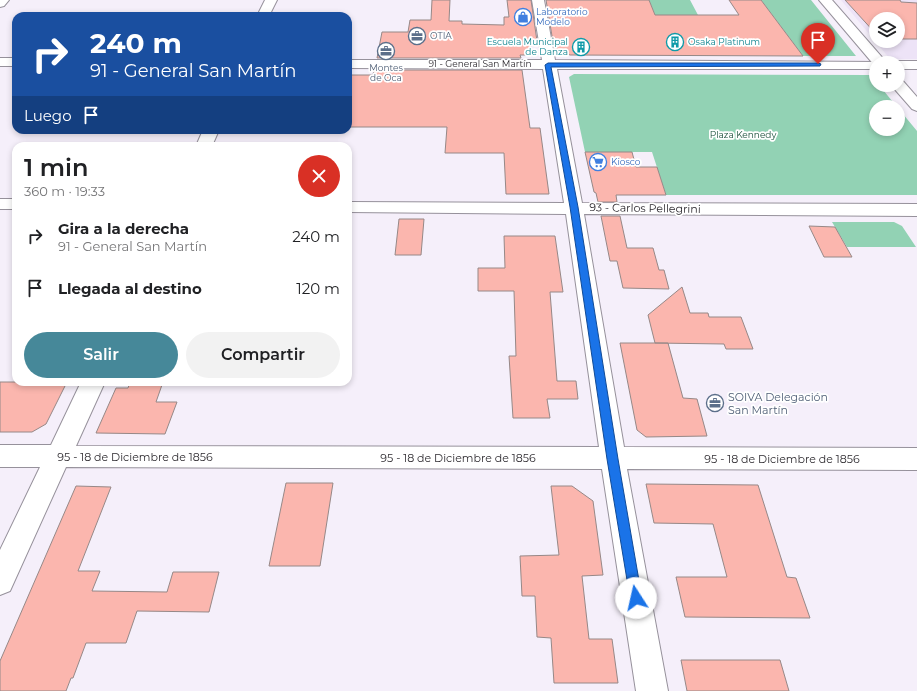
<!DOCTYPE html>
<html lang="es">
<head>
<meta charset="utf-8">
<style>
  :root { --surface:#fff; --page:#f2f2f2; --text:#202124; --muted:#757577; --accent:#468899 }
  body { margin:0; font-family:Montserrat,sans-serif; background:var(--page); color:var(--text); height:100vh; display:flex; flex-direction:column; font-size:15px; white-space:nowrap }
  * { box-sizing:border-box; margin:0 }
  p { font-size:13px; color:var(--muted) }
  .icon { flex:none; width:22px; height:22px; fill:none; stroke:currentColor; stroke-width:2; stroke-linecap:round; stroke-linejoin:round }
  .map { position:relative; flex:1; overflow:hidden }
  .panel { position:absolute; left:12px; top:142px; width:340px; height:244px; display:flex; flex-direction:column; background:var(--surface); border-radius:12px; box-shadow:0 2px 6px #0003 }
  .panel>* { flex:none }
  .hud { position:absolute; left:12px; top:12px; width:340px; height:122px; border-radius:12px; box-shadow:0 2px 6px #0003; background:#1a4fa0; color:#fff; overflow:hidden }
  .tools { position:absolute; left:869px; top:12px; display:grid; gap:8px }
  .tools a { display:grid; place-items:center; width:36px; height:36px; border-radius:50%; background:var(--surface); box-shadow:0 2px 6px #0003; font-size:20px }
  .pin { position:absolute; display:grid; place-items:center; width:34px; height:34px; color:#fff; margin:-41px -17px; border-radius:50% 50% 50% 0; rotate:-45deg; box-shadow:0 0 4px #0007 }
  .pin .icon { rotate:45deg }
  .me { position:absolute; width:44px; margin:-22px; rotate:350deg; stroke-linejoin:round; filter:drop-shadow(0 0 3px #0008) }
  .turn { display:flex; align-items:center; gap:14px; height:84px; padding:0 12px; font-size:18px }
  .turn .icon { width:52px; height:52px; stroke-width:2.5 }
  .turn b { display:block; font-size:28px; line-height:34px }
  .then { display:flex; align-items:center; height:38px; padding:0 12px; background:#0003; gap:8px; font-size:15px }
  .round { display:grid; place-items:center; flex:none; width:42px; height:42px; border-radius:21px; background:var(--page) }
  .head { display:flex; align-items:center; justify-content:space-between; height:68px; padding:0 12px }
  h1 { font-size:24px; font-weight:600; line-height:30px }
  .action { display:flex; gap:8px; margin-top:auto; padding:8px 12px }
  .action a { flex:1; height:46px; border-radius:24px; background:var(--accent); color:#fff; font-size:16px; font-weight:600; line-height:46px; text-align:center }
  .action a+a { background:var(--page); color:var(--text) }
  ul { padding:0; list-style:none }
  li { display:flex; align-items:center; gap:12px; height:52px; padding:0 12px }
  li div { flex:1 }
  li b { display:block; font-size:15px }
  li em { font-style:normal }
  .map>svg:first-child { display:block }
  .industrial { fill:#ede3f7; fill-rule:evenodd }
  .green { fill:#92d2b4 }
  .building { fill:#fbb6ae; stroke:#968887 }
  .lines { fill:none; stroke-linecap:round; stroke-linejoin:round }
  .minor-casing { stroke:#96919b; stroke-width:2 }
  .major-casing { stroke:#96919b; stroke-width:2 }
  .minor { fill:#fff; fill-rule:evenodd }
  .major { fill:#fff; fill-rule:evenodd }
  .route { fill:#1a73e8; stroke:#114b97 }
  .labels { text-anchor:middle; stroke-width:3.5; stroke-linejoin:round; paint-order:stroke }
  .far-shop-label { font-size:9px; fill:#366cbe; stroke:#fff; text-anchor:start }
  .far-service-label { font-size:9px; fill:#4e5e75; stroke:#fff; text-anchor:start }
  .far-culture-label { font-size:9px; fill:#0d838f; stroke:#fff; text-anchor:end }
  .far-street-label { font-size:9px; fill:#2d2a2f; stroke:#fff }
  .far-park-label { font-size:9px; fill:#174d37; stroke:#fff }
  .street-label { font-size:11px; fill:#2d2a2f; stroke:#fff }
  .service-label { font-size:11px; fill:#4e5e75; stroke:#fff; text-anchor:start }
</style>
</head>
<body>
<div class="map">
<svg width="917" height="691" viewBox="0 0 917 691">
  <rect width="100%" height="100%" fill="#f5effa"/>
  <!-- industrial -->
  <path class="industrial" d="M 841,0 L 917,0 L 917,59 L 890,59 ZM 876,19 L 898,19 L 898,41 L 876,41 Z"/>
  <!-- green -->
  <path class="green" d="M 649,0 L 690,0 L 698,15 L 655,15 Z
    M 761,0 L 811,0 L 856,56 L 803,56 Z
    M 574,74 L 871,75 L 876,81 L 876,85 L 879,85 L 897,107 L 876,107 L 876,129 L 898,129 L 898,108 L 917,131 L 917,195 L 666,195 L 652,152 L 585,152 L 569,77 Z
    M 832,222 L 894,222 L 902,226 L 916,247 L 847,247 Z"/>
  <!-- building -->
  <path class="building" d="M 432,0 L 450,0 L 449,21 L 462,21 L 462,24 L 504,25 L 504,17 L 509,17 L 507,0 L 531,0 L 537,41 L 530,38 L 532,55 L 520,55 L 521,58 L 377,58 L 382,32 L 408,32 L 410,20 L 431,20 Z
    M 546,0 L 649,0 L 655,15 L 739,15 L 729,0 L 761,0 L 803,56 L 570,55 L 554,48 Z
    M 845,0 L 900,0 L 901,2 L 917,3 L 917,39 L 898,39 L 898,19 L 876,19 L 876,34 Z
    M 374,70 L 522,70 L 530,128 L 540,128 L 549,194 L 506,194 L 504,153 L 445,153 L 447,127 L 348,127 L 348,75 L 373,75 Z
    M 585,152 L 632,152 L 636,167 L 657,167 L 666,195 L 616,195 L 617,202 L 598,202 L 596,193 L 594,192 Z
    M 601,216 L 620,216 L 627,248 L 653,248 L 659,270 L 664,270 L 669,289 L 623,288 L 617,261 L 610,261 Z
    M 399,219 L 424,219 L 421,255 L 395,255 Z
    M 809,226 L 835,227 L 852,257 L 824,257 Z
    M 504,236 L 555,236 L 563,292 L 550,292 L 557,381 L 576,381 L 578,399 L 547,399 L 550,418 L 513,418 L 509,356 L 516,356 L 514,291 L 478,291 L 478,268 L 505,268 Z
    M 682,287 L 690,313 L 708,313 L 709,317 L 741,317 L 753,349 L 726,349 L 724,344 L 655,343 L 648,315 Z
    M 620,343 L 668,343 L 683,398 L 697,399 L 707,436 L 646,437 L 637,430 Z
    M 0,382 L 67,382 L 46,424 L 32,432 L 0,432 Z
    M 130,382 L 163,382 L 156,402 L 177,402 L 165,434 L 96,433 L 116,388 L 128,388 Z
    M 286,483 L 333,483 L 320,566 L 269,566 Z
    M 646,484 L 758,485 L 787,577 L 796,578 L 810,618 L 685,617 L 676,577 L 727,577 L 713,524 L 654,523 Z
    M 76,486 L 111,487 L 78,571 L 100,571 L 92,591 L 167,592 L 173,572 L 219,572 L 209,612 L 137,611 L 126,643 L 86,643 L 73,678 L 71,678 L 66,691 L 0,691 L 0,661 Z
    M 551,486 L 572,486 L 593,501 L 603,575 L 582,576 L 589,639 L 612,639 L 618,683 L 554,683 L 551,638 L 537,637 L 535,596 L 522,596 L 520,556 L 559,555 Z
    M 681,660 L 780,660 L 789,691 L 687,691 Z"/>
  <g class="lines">
    <!-- minor casing -->
    <g class="minor-casing">
      <path id="minor" d="M 0,0 L 9,0 L 4,6 L 0,7 Z
        M 265,0 L 277,0 L 269,16 L 257,16 Z
        M 532,0 L 544,0 L 555,60 L 881,62 L 876,63 L 876,69 L 557,69 L 582,203 L 917,204 L 917,216 L 584,214 L 624,447 L 917,448 L 917,470 L 627,469 L 668,691 L 636,691 L 602,469 L 66,467 L 10,591 L 0,595 L 0,550 L 40,467 L 0,467 L 0,445 L 51,445 L 81,382 L 105,382 L 76,446 L 599,447 L 566,214 L 348,212 L 348,202 L 564,203 L 543,69 L 348,68 L 348,60 L 542,60 Z
        M 0,58 L 16,58 L 16,66 L 0,66 Z
        M 898,61 L 917,61 L 917,69 L 898,69 L 898,63 L 892,63 Z
        M 203,130 L 219,130 L 212,146 L 196,146 Z
        M 0,199 L 16,199 L 16,209 L 0,209 Z"/>
    </g>
    <!-- major casing -->
    <g class="major-casing">
      <path id="major" d="M 819,0 L 832,0 L 887,63 L 876,63 L 875,66 Z
        M 898,80 L 903,81 L 917,97 L 917,111 L 912,109 L 891,85 L 898,85 Z"/>
    </g>
    <!-- minor -->
    <use href="#minor" class="minor"/>
    <!-- major -->
    <use href="#major" class="major"/>
  </g>
  <!-- route -->
  <path class="route" d="M 818,63 L 821,64 L 820,66 L 551,67 L 578,207 L 618,459 L 642,598 L 640,602 L 636,604 L 632,602 L 630,598 L 607,459 L 570,207 L 545,65 L 548,63 Z"/>
  <!-- icons -->
  <defs>
    <g id="shop-ring" transform="scale(0.9)"><circle r="9.5" fill="#fff" stroke="#3f7fe0" stroke-width="1.5"/><path d="M-5-2.5h2.3a2.7 3.5 0 0 1 5.4 0H5L5.5 6h-11ZM-1.5-2.5h3a1.5 2.3 0 0 0-3 0Z" fill="#3f7fe0"/></g>
    <g id="office-ring" transform="scale(0.9)"><circle r="9.5" fill="#fff" stroke="#5c6f8a" stroke-width="1.5"/><path d="M-6-3h4V-5.5h4V-3h4V5H-6ZM-1-4.5V-3h2v-1.5ZM-6 0V1H6V0Z" fill="#5c6f8a"/></g>
    <g id="building-ring" transform="scale(0.9)"><circle r="9.5" fill="#fff" stroke="#0f9aa8" stroke-width="1.5"/><path d="M-4-6H4V6H1V3H-1V6H-4ZM-2.5-4.3h1.7v1.8h-1.7ZM.8-4.3h1.7v1.8H.8ZM-2.5-1h1.7V.8h-1.7ZM.8-1h1.7V.8H.8Z" fill="#0f9aa8"/></g>
    <g id="supermarket-ring" transform="scale(0.9)"><circle r="9.5" fill="#fff" stroke="#3f7fe0" stroke-width="1.5"/><path d="M-6-5.5h2.5l.6 2H6L4.5 2H-2.5L-4.4-4H-6ZM-1.5 3.2a1.3 1.3 0 1 0 .1 0ZM3 3.2a1.3 1.3 0 1 0 .1 0Z" fill="#3f7fe0"/></g>
  </defs>
  <g fill-rule="evenodd">
    <use href="#shop-ring" x="523" y="17"/>
    <use href="#office-ring" x="417" y="36"/>
    <use href="#building-ring" x="675" y="42"/>
    <use href="#building-ring" x="581" y="47"/>
    <use href="#office-ring" x="386" y="51"/>
    <use href="#supermarket-ring" x="598" y="162"/>
    <use href="#office-ring" x="715" y="403"/>
  </g>
  <g class="labels">
    <!-- far-shop labels -->
    <g class="far-shop-label">
      <text x="536" y="15">Laboratorio<tspan x="536" dy="10">Modelo</tspan></text>
      <text x="611" y="165">Kiosco</text>
    </g>
    <!-- far-service labels -->
    <g class="far-service-label">
      <text x="430" y="39">OTIA</text>
      <text x="386" y="71" text-anchor="middle">Montes<tspan x="386" dy="10">de Oca</tspan></text>
    </g>
    <!-- far-culture labels -->
    <g class="far-culture-label">
      <text x="568" y="45">Escuela Municipal<tspan x="568" dy="10">de Danza</tspan></text>
      <text x="688" y="45" text-anchor="start">Osaka Platinum</text>
    </g>
    <!-- far-street labels -->
    <g class="far-street-label">
      <text x="480" y="67">91 - General San Martín</text>
    </g>
    <!-- far-park labels -->
    <g class="far-park-label">
      <text x="743" y="138">Plaza Kennedy</text>
    </g>
    <!-- street labels -->
    <g class="street-label">
      <text transform="translate(645 208) rotate(1)" y="4">93 - Carlos Pellegrini</text>
      <text x="135" y="461">95 - 18 de Diciembre de 1856</text>
      <text x="458" y="462">95 - 18 de Diciembre de 1856</text>
      <text x="782" y="463">95 - 18 de Diciembre de 1856</text>
    </g>
    <!-- service labels -->
    <g class="service-label">
      <text x="728" y="401">SOIVA Delegación<tspan x="728" dy="13">San Martín</tspan></text>
    </g>
  </g>
</svg>
<div class="tools">
<a><svg class="icon" aria-label="layers" viewBox="0 0 24 24"><path d="M12 4l9 5-9 5-9-5zM3 14l9 5 9-5"/></svg></a>
<a>+</a>
<a>−</a>
</div>
<div class="pin" style="left:818px;top:64px;background:#d93025"><svg class="icon" aria-label="arrive" viewBox="0 0 24 24"><path d="M6 21V4h12l-3 4 3 4H6"/></svg></div>
<svg class="me" style="left:636px;top:598px" viewBox="-20 -20 40 40"><circle r="19" fill="#fff"/><path d="M0-13L10 11 0 6-10 11z" fill="#1a73e8"/></svg>
<div class="hud">
<div class="turn"><svg class="icon" aria-label="right" viewBox="0 0 24 24"><path d="M7 20v-9h11M14 6l5 5-5 5"/></svg><div><b>240 m</b>91 - General San Martín</div></div>
<div class="then">Luego<svg class="icon" aria-label="arrive" viewBox="0 0 24 24"><path d="M6 21V4h12l-3 4 3 4H6"/></svg></div>
</div>
<section class="panel">
<div class="head"><div><h1>1 min</h1><p>360 m · 19:33</p></div><a class="round" style="background:#d93025;color:#fff"><svg class="icon" aria-label="close" viewBox="0 0 24 24"><path d="M6 6l12 12M18 6L6 18"/></svg></a></div>
<ul>
<li><svg class="icon" aria-label="right" viewBox="0 0 24 24"><path d="M7 20v-9h11M14 6l5 5-5 5"/></svg><div><b>Gira a la derecha</b><p>91 - General San Martín</p></div><em>240 m</em></li>
<li><svg class="icon" aria-label="arrive" viewBox="0 0 24 24"><path d="M6 21V4h12l-3 4 3 4H6"/></svg><div><b>Llegada al destino</b></div><em>120 m</em></li>
</ul>
<div class="action"><a>Salir</a><a>Compartir</a></div>
</section>
</div>
</body>
</html>
